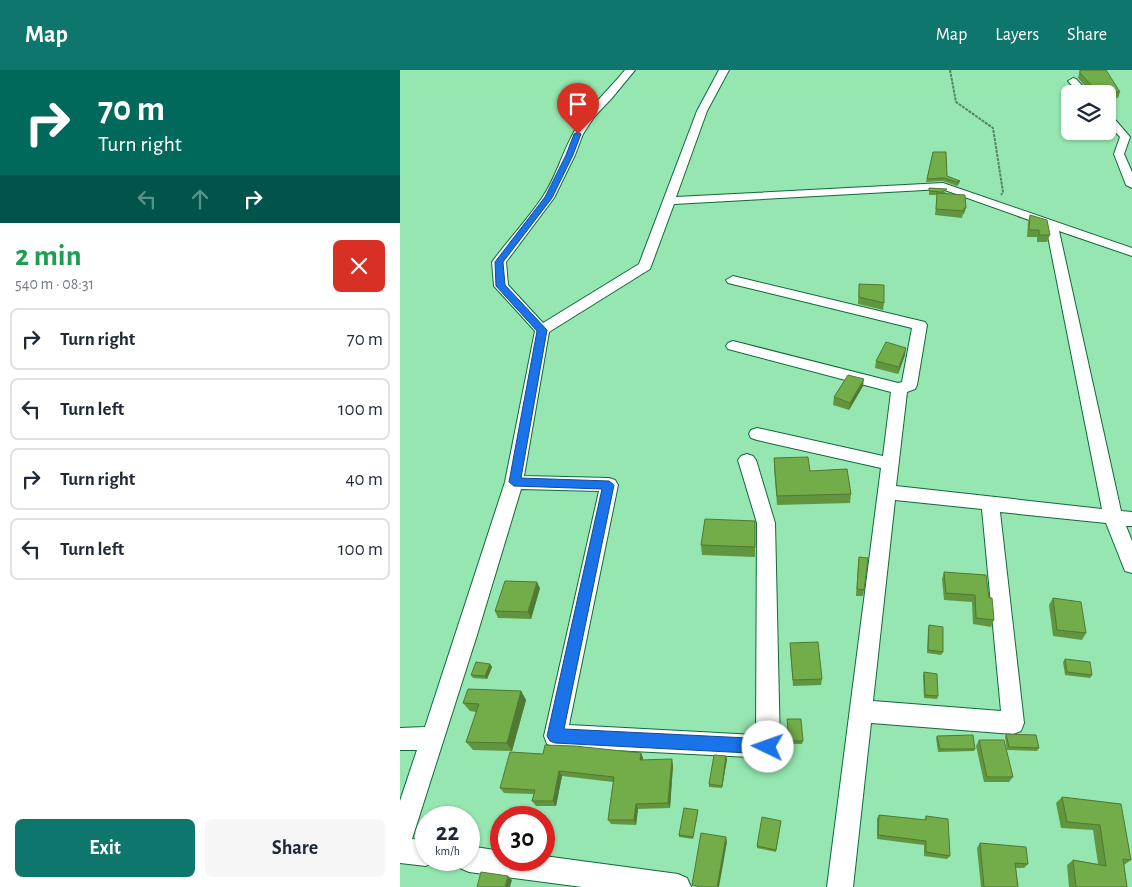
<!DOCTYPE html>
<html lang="en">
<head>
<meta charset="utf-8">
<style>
  :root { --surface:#fff; --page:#f6f6f7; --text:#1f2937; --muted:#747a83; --line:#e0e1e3; --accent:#0f766e }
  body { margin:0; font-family:"Alegreya Sans",sans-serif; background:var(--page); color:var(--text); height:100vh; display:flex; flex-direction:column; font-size:19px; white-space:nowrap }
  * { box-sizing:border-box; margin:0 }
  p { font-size:16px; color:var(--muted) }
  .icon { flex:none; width:28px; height:28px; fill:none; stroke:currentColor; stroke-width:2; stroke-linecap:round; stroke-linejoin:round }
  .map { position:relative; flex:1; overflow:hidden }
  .drawer { display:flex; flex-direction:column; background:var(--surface); width:400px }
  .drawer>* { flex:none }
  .top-card { background:#00695c; color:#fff; overflow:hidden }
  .buttons { position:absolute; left:661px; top:15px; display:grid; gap:10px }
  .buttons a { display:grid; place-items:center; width:55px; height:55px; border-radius:8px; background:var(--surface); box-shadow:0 1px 4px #0004; font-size:25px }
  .speed { position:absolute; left:15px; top:736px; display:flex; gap:10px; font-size:25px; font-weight:700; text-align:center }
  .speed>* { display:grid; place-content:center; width:65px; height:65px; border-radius:50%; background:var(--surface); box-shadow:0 1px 4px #0004; line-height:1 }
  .speed small { font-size:12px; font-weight:400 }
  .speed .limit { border:8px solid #d22; background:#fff; color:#111 }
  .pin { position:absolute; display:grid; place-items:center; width:42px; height:42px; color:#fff; margin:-51px -21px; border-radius:50% 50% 50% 0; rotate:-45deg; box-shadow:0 0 5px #0007 }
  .pin .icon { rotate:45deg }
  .me { position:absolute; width:55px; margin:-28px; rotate:273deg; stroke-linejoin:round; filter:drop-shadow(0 0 4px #0008) }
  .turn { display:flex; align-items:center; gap:18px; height:105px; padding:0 15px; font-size:22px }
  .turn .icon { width:65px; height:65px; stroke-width:2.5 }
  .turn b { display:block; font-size:35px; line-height:42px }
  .lanes { display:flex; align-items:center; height:48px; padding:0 15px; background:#0003; justify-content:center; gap:25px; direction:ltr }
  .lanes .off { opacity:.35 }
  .round { display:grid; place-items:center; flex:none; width:52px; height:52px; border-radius:8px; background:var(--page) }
  .overview { display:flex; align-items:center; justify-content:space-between; height:85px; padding:0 15px }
  h1 { font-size:30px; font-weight:600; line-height:38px; color:#1e9e55 }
  .cta { display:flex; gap:10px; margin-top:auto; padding:10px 15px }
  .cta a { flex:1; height:58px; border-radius:8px; background:var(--accent); color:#fff; font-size:20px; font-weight:600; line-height:58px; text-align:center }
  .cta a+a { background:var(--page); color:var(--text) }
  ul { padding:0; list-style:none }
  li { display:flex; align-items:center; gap:15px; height:62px; margin:0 10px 8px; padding:0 5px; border:2px solid var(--line); border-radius:8px }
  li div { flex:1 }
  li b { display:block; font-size:19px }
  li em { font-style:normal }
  header { display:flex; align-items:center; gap:30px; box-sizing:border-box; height:70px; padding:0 25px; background:var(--accent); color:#fff }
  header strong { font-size:24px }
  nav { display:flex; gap:28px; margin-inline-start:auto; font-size:18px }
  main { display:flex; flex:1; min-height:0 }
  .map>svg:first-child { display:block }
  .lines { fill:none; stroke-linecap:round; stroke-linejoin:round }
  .street-casing { stroke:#10693b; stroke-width:2 }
  .path { stroke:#508864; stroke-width:2; stroke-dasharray:3 1; stroke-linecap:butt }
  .street { fill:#fff; fill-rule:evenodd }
  .wall { fill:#62953f }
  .shaded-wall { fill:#507933 }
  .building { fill:#72ad49; stroke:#507933 }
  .route { fill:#1a73e8; stroke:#114b97 }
</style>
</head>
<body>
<header>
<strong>Map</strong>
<nav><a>Map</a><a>Layers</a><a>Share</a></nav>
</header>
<main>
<section class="drawer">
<div class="top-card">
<div class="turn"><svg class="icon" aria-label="right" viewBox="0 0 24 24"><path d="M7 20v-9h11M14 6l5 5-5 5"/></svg><div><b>70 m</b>Turn right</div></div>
<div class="lanes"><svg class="icon off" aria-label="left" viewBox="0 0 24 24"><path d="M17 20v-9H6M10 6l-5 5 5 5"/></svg><svg class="icon off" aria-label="ahead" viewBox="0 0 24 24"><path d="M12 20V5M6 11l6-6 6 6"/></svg><svg class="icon" aria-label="right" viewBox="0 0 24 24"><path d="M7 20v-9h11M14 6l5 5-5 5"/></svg></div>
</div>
<div class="overview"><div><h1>2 min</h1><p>540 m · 08:31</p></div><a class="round" style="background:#d93025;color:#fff"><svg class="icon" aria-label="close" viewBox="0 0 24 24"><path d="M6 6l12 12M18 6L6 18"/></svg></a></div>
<ul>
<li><svg class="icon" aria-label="right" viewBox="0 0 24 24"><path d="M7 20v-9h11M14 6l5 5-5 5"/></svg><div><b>Turn right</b></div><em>70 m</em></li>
<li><svg class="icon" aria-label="left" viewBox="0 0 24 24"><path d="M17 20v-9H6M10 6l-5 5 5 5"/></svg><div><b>Turn left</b></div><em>100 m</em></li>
<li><svg class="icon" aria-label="right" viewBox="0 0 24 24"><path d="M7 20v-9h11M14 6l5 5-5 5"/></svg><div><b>Turn right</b></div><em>40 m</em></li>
<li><svg class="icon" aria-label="left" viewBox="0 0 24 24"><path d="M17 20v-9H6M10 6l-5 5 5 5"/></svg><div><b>Turn left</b></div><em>100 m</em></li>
</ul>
<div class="cta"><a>Exit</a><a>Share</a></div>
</section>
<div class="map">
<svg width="732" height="817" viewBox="0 0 732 817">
  <rect width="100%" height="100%" fill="#95e6b0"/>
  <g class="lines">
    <!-- street casing -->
    <g class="street-casing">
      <path id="street" d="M 225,0 L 235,0 L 212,28 L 194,47 L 183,64 L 175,85 L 154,128 L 106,192 L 108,215 L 143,253 L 239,194 L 297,41 L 319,0 L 329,0 L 307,41 L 276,127 L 543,113 L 732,178 L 732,186 L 659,161 L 721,441 L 732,442 L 732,456 L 726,456 L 732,471 L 732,503 L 725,501 L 706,453 L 600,442 L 624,653 L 621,661 L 613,664 L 471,653 L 453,817 L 427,817 L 481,398 L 357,370 L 351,368 L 349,364 L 351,360 L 357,358 L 483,386 L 491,322 L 328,279 L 326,276 L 328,273 L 333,271 L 498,313 L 502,312 L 512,258 L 328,213 L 326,210 L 333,206 L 525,252 L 527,255 L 517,315 L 515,319 L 507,322 L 496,416 L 702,439 L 646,156 L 542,119 L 274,134 L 250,199 L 149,262 L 124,406 L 209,408 L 215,410 L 218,415 L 169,655 L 356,665 L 357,453 L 338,390 L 341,386 L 347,384 L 353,386 L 356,390 L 375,453 L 380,677 L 376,685 L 368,688 L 155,677 L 147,674 L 144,666 L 199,421 L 121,419 L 77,565 L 12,769 L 26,770 L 26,790 L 36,790 L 26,796 L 0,793 L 0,731 L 17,680 L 0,680 L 0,658 L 25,657 L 105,412 L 135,261 L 94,216 L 92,192 C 108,170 127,150 142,128 C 156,108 162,83 174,62 C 187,39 208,21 225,0 ZM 495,430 L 582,439 L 601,641 L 473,631 Z
        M 673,8 L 676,9 L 690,24 L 680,24 L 668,11 Z
        M 708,45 L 712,46 L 730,67 L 724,84 L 732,102 L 732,118 L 726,115 L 714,84 L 720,67 L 708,54 Z
        M 69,776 L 101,781 L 101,790 L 144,790 L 144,786 L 278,804 L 287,808 L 291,817 L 182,817 L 69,802 L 60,798 L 57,790 L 69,790 Z"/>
    </g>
    <!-- path -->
    <path class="path" d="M 550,0 L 556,32 L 593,58 L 603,122 L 601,125"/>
    <!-- street -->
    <use href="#street" class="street"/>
  </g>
  <!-- wall -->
  <path class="wall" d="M 680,0 L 720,22 L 718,28 L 708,27 L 708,24 L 691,24 L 691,23 L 678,8 Z
    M 533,82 L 547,106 L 560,111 L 559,114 L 557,116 L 543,111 L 526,112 Z
    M 529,118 L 546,122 L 545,123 L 566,138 L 564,144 L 563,144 L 562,148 L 535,145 L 537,125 L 529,125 Z
    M 630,145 L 650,165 L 647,172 L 637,172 L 637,167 L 627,167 L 628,152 Z
    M 459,214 L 484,233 L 483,240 L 458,234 Z
    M 505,285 L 498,304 L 475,298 L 476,291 Z
    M 463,316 L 449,340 L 433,335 L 434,327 Z
    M 374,388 L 410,401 L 451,424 L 450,433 L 377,435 L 374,398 Z
    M 355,451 L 355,487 L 302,485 L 301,475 Z
    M 459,487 L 464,520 L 463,526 L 456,526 L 458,494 Z
    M 544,502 L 589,528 L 594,550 L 591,557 L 573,554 L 572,532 L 544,530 L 542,509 Z
    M 140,518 L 131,549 L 98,548 L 95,541 Z
    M 653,528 L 686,563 L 682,570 L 653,566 L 649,535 Z
    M 529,555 L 543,582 L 541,585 L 527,583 L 528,558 Z
    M 390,573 L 422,609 L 421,615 L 393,616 L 390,579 Z
    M 665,589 L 692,605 L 690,608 L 665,605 L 663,592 Z
    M 90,594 L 92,597 L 87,609 L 73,608 L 71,605 Z
    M 524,602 L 538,626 L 537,629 L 524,628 L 523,605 Z
    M 121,621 L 126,630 L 112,681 L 73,680 L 66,672 L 76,642 L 70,641 L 63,633 Z
    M 387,652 L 403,671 L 402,674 L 388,674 Z
    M 606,664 L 639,678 L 637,681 L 607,680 L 605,667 Z
    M 537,666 L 575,679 L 574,681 L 538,682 L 536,668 Z
    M 579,670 L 613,707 L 609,712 L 584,712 L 576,676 Z
    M 241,683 L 243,688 L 243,690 L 273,695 L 270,738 L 238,739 L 236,755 L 211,754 L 208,750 L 213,712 L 162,706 L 156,736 L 136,736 L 132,731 L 134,724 L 104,723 L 100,718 L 143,684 Z
    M 326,686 L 327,689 L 322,718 L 309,717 L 309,714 Z
    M 662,727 L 721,734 L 731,790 L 724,795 L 727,817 L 669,817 L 667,795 L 673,790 L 698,794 L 693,760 L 661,758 L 656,733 Z
    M 298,740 L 298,742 L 293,769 L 279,767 L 279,765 Z
    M 479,745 L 524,750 L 526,746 L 550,786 L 547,789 L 524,786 L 524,775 L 477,769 L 477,748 Z
    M 381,751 L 376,782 L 357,778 L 357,776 Z
    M 580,773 L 628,794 L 624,798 L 616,798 L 618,817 L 581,817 L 577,778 Z"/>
  <!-- shaded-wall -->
  <path class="shaded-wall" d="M 506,278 L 505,285 L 498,304 L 499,297 Z
    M 464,309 L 463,316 L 449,340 L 450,333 Z
    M 137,512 L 140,518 L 131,549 L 128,542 Z
    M 90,594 L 92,597 L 87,609 L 85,606 Z
    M 121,621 L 126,630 L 112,681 L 107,673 Z
    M 241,683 L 243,688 L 242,695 L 240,690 Z
    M 326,686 L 327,689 L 322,718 L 322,716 Z
    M 272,689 L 273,695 L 270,738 L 268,733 Z
    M 159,701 L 162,706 L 156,736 L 153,731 Z
    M 236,734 L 238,739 L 236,755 L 234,750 Z
    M 326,767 L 327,772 L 319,817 L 317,817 Z
    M 108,806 L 112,810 L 110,817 L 105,817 Z"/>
  <!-- building -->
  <path class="building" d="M 680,0 L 706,0 L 720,22 L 693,21 L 693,17 L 680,3 Z
    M 533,82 L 546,82 L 547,106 L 560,111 L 557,112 L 544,108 L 527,109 Z
    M 529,118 L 547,119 L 542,122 L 529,121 Z
    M 537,123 L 565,125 L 566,138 L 564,138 L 564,141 L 536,139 Z
    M 630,145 L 647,150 L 650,165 L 639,165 L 639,160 L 629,160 Z
    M 459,214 L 484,215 L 484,233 L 459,227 Z
    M 486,272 L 506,278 L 499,297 L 476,291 Z
    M 448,305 L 464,309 L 450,333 L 434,327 Z
    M 408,387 L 410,401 L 447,399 L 451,424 L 377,426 L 374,388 Z
    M 305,449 L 355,451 L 355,477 L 301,475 Z
    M 459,487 L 468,488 L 464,520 L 457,519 Z
    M 544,502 L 586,505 L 589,528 L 592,528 L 594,550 L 576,548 L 575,525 L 546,523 Z
    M 105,511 L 137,512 L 128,542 L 95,541 Z
    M 653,528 L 681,532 L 686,563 L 657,560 Z
    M 529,555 L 543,557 L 543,582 L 528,580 Z
    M 418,572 L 422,609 L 393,610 L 390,573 Z
    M 665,589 L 690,592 L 692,605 L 667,602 Z
    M 76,592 L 90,594 L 85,606 L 71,605 Z
    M 524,602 L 537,604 L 538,626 L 525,625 Z
    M 68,619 L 121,621 L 107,673 L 66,672 L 79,634 L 63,633 Z
    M 387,649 L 401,649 L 403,671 L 389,671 Z
    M 606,664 L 636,665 L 639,678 L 609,677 Z
    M 573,665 L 575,679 L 540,679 L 537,666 Z
    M 579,670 L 604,670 L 613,707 L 587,707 Z
    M 145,675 L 175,676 L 241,683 L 240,690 L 272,689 L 268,733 L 236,734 L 234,750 L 208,750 L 214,707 L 159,701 L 153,731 L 132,731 L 135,720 L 100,718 L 110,682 L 143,684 Z
    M 314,685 L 326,686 L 322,716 L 309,714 Z
    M 662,727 L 721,734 L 731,790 L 723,789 L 727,817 L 676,817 L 673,790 L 706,796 L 700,755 L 667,752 Z
    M 284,738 L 298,740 L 293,767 L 279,765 Z
    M 479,745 L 526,750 L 526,746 L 548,749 L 550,786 L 526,782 L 526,771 L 478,765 Z
    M 362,747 L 381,751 L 376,780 L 357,776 Z
    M 301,763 L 326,767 L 317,817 L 301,817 L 292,815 Z
    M 580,773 L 626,777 L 628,794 L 615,793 L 618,817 L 584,817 Z
    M 81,802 L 108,806 L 105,817 L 77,817 Z"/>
  <!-- route -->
  <path class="route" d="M 178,62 L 181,64 L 173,85 L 152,128 L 103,192 L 105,215 L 147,260 L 121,408 L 209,411 L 214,415 L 164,659 L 368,669 L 373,671 L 375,677 L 373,682 L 368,684 L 155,673 L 150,671 L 147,666 L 202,419 L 114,416 L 109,412 L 137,261 L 96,216 L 95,192 L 145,127 L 166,85 L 174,64 Z"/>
</svg>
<div class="buttons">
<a><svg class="icon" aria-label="layers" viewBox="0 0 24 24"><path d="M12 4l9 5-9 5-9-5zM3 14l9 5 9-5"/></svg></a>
</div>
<div class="speed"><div>22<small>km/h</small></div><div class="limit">30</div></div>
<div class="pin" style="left:178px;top:64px;background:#d93025"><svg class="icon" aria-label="arrive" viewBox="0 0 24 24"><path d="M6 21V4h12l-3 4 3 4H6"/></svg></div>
<svg class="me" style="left:368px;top:677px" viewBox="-20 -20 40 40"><circle r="19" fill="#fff"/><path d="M0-13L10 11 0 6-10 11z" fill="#1a73e8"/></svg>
</div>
</main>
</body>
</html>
